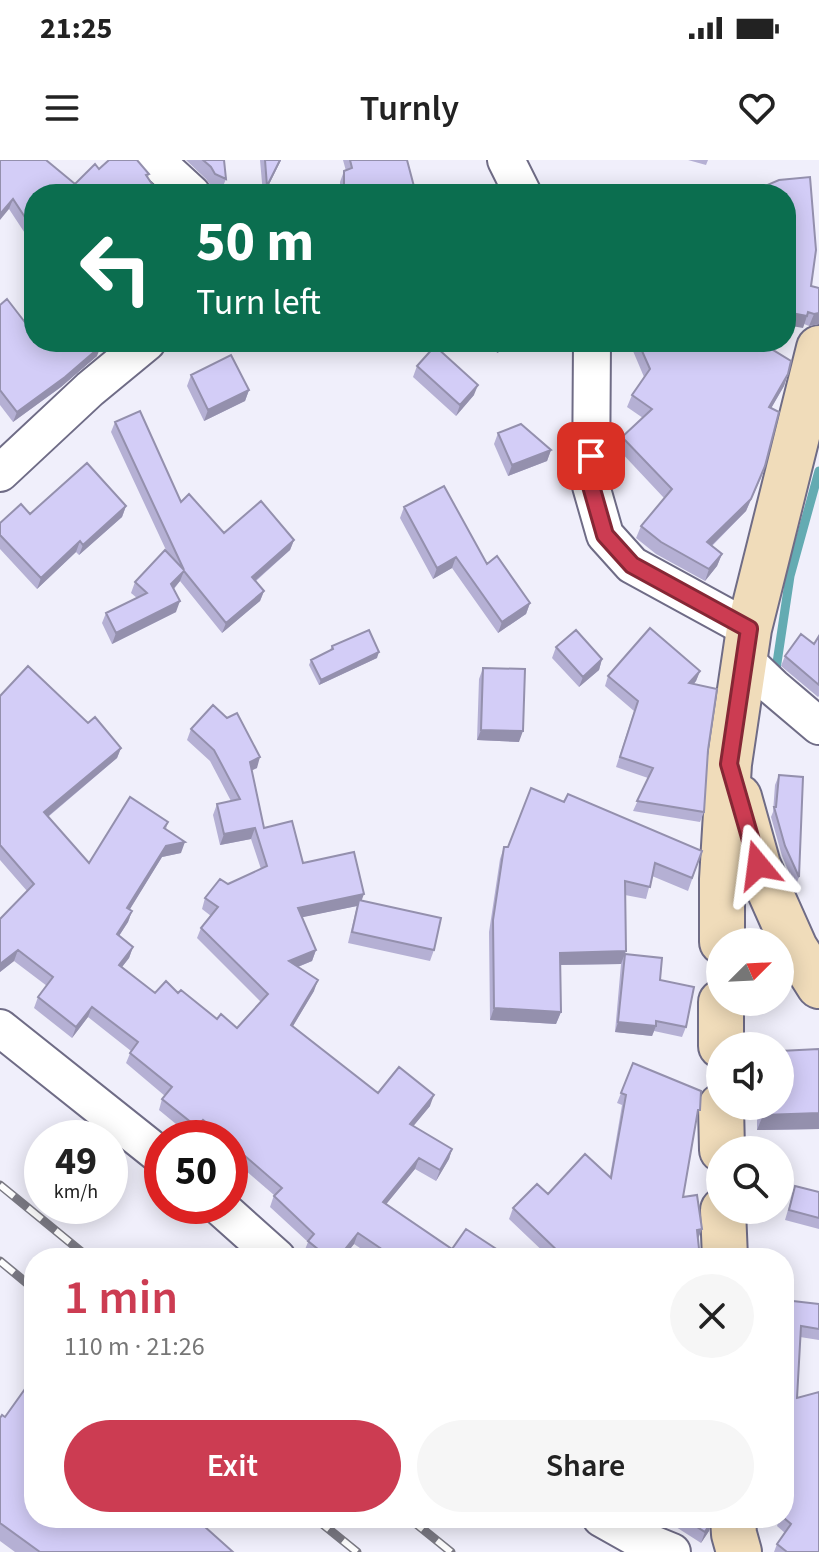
<!DOCTYPE html>
<html lang="en">
<head>
<meta charset="utf-8">
<style>
  :root { --surface:#fff; --page:#f6f6f6; --text:#222; --muted:#767676; --accent:#cc3c52 }
  body { margin:0; font-family:"Source Sans 3",sans-serif; background:var(--page); color:var(--text); height:100vh; display:flex; flex-direction:column; font-size:30px; white-space:nowrap }
  * { box-sizing:border-box; margin:0 }
  p { font-size:26px; color:var(--muted) }
  .icon { flex:none; width:44px; height:44px; fill:none; stroke:currentColor; stroke-width:2; stroke-linecap:round; stroke-linejoin:round }
  .map { position:relative; flex:1; overflow:hidden }
  .drawer { position:absolute; left:24px; top:1088px; width:770px; height:280px; display:flex; flex-direction:column; background:var(--surface); border-radius:32px; box-shadow:0 4px 20px #0003 }
  .drawer>* { flex:none }
  .hud { position:absolute; left:24px; top:24px; width:772px; height:168px; border-radius:32px; box-shadow:0 4px 20px #0003; background:#0b6e4f; color:#fff; overflow:hidden }
  .needle { width:52px; rotate:66deg }
  .tools { position:absolute; left:706px; top:768px; display:grid; gap:16px }
  .tools a { display:grid; place-items:center; width:88px; height:88px; border-radius:50%; background:var(--surface); box-shadow:0 4px 20px #0003; font-size:40px }
  .speed { position:absolute; left:24px; top:960px; display:flex; gap:16px; font-size:40px; font-weight:700; text-align:center }
  .speed>* { display:grid; place-content:center; width:104px; height:104px; border-radius:50%; background:var(--surface); box-shadow:0 4px 20px #0003; line-height:1 }
  .speed small { font-size:20px; font-weight:400 }
  .speed .limit { border:12px solid #d22; background:#fff; color:#111 }
  .pin { position:absolute; display:grid; place-items:center; width:68px; height:68px; color:#fff; margin:-34px; border-radius:16px; box-shadow:0 4px 12px #0006 }
  .me { position:absolute; width:88px; margin:-44px; rotate:344deg; stroke-linejoin:round; filter:drop-shadow(0 0 6px #0008) }
  .turn { display:flex; align-items:center; gap:28px; height:168px; padding:0 40px; font-size:36px }
  .turn .icon { width:104px; height:104px; stroke-width:2.5 }
  .turn b { display:block; font-size:56px; line-height:68px }
  .round { display:grid; place-items:center; flex:none; width:84px; height:84px; border-radius:42px; background:var(--page) }
  .summary { display:flex; align-items:center; justify-content:space-between; height:136px; padding:0 40px }
  h1 { font-size:48px; font-weight:600; line-height:60px; color:var(--accent) }
  .cta { display:flex; gap:16px; margin-top:auto; padding:16px 40px }
  .cta a { flex:1; height:92px; border-radius:48px; background:var(--accent); color:#fff; font-size:32px; font-weight:600; line-height:92px; text-align:center }
  .cta a+a { background:var(--page); color:var(--text) }
  .status { display:flex; justify-content:space-between; align-items:center; height:56px; padding:0 40px; background:var(--surface); direction:ltr }
  .status svg { height:22px; fill:currentColor }
  header { display:flex; justify-content:space-between; align-items:center; height:104px; padding:0 40px; background:var(--surface); font-size:36px; font-weight:600 }
  .map>svg:first-child { display:block }
  .lines { fill:none; stroke-linecap:round; stroke-linejoin:round }
  .stream { stroke:#64abb2; stroke-width:9 }
  .street-casing { stroke:#6f6c86; stroke-width:40 }
  .secondary-casing { stroke:#6f6c86; stroke-width:48 }
  .street { stroke:#fff; stroke-width:36 }
  .secondary { stroke:#f0dcba; stroke-width:44 }
  .rail-casing { stroke:#7a7983; stroke-width:9 }
  .rail { stroke:#fdfdfd; stroke-width:6; stroke-dasharray:18; stroke-linecap:butt }
  .wall { fill:#b5b0d4 }
  .shaded-wall { fill:#9490ad }
  .building { fill:#d3cdf7; stroke:#9490ad; stroke-width:2 }
  .route-casing { stroke:#852735; stroke-width:20 }
  .route { stroke:#cc3c52; stroke-width:14 }
</style>
</head>
<body>
<div class="status"><b>21:25</b><svg viewBox="0 0 49 12"><path d="M0 12V9h3v3zM5 12V6h3v6zM10 12V3h3v9zM15 12V0h3v12zM26 1h20v11H26zM47 4h2v5h-2z"/></svg></div>
<header><svg class="icon" aria-label="menu" viewBox="0 0 24 24"><path d="M4 6h16M4 12h16M4 18h16"/></svg>Turnly<svg class="icon" aria-label="heart" viewBox="0 0 24 24"><path d="M12 20l-8-8c-3-5 5-10 8-4 3-6 11-1 8 4z"/></svg></header>
<div class="map">
<svg width="819" height="1392" viewBox="0 0 819 1392">
  <rect width="100%" height="100%" fill="#f0effb"/>
  <g class="lines">
    <!-- stream -->
    <path class="stream" d="M 775,516 L 790,416 L 819,311"/>
    <!-- street casing -->
    <g class="street-casing">
      <path id="street" d="M 155,0 L 192,34
        M 506,0 L 523,34
        M 592,182 L 591,326 L 605,375 L 632,405 L 749,469
        M 0,313 L 90,229 L 147,182
        M 745,500 L 773,527 L 819,566
        M 0,868 L 162,997
        M 219,1046 L 277,1098
        M 601,1358 L 633,1376 L 672,1392"/>
    </g>
    <!-- secondary casing -->
    <g class="secondary-casing">
      <path id="secondary" d="M 739,637 L 758,705 L 795,788 L 819,826
        M 722,782 L 722,719 L 729,604 L 749,469 L 819,188
        M 721,842 L 721,886
        M 721,946 L 722,990
        M 723,1050 L 725,1098
        M 733,1358 L 734,1374 L 739,1392"/>
    </g>
    <!-- street -->
    <use href="#street" class="street"/>
    <!-- secondary -->
    <use href="#secondary" class="secondary"/>
    <!-- rail casing -->
    <g class="rail-casing">
      <path id="rail" d="M 0,1025 L 89,1098
        M 0,1101 L 34,1129
        M 315,1358 L 357,1392
        M 409,1358 L 451,1392"/>
    </g>
    <!-- rail -->
    <use href="#rail" class="rail"/>
  </g>
  <!-- wall -->
  <path class="wall" d="M 0,0 L 75,24 L 99,9 L 149,14 L 148,17 L 156,30 L 155,34 L 34,34 L 34,87 L 9,49 Z
    M 186,0 L 224,0 L 226,19 L 221,31 L 211,26 L 206,19 Z
    M 260,0 L 281,0 L 264,34 L 263,34 Z
    M 343,0 L 407,0 L 416,34 L 293,34 L 340,32 L 340,22 L 344,11 L 346,11 Z
    M 688,0 L 708,0 L 706,5 Z
    M 811,126 L 819,128 L 819,164 L 809,166 L 804,164 L 803,168 Z
    M 0,145 L 43,186 L 97,196 L 61,227 L 13,262 L 0,245 Z
    M 491,182 L 518,182 L 497,193 Z
    M 631,182 L 760,182 L 788,214 L 784,226 L 771,248 L 765,306 L 761,318 L 746,351 L 712,386 L 722,394 L 717,406 L 705,421 L 656,394 L 636,378 L 641,366 L 664,338 L 618,289 L 622,277 L 643,258 L 627,247 L 632,235 L 644,217 L 633,191 L 633,189 Z
    M 417,206 L 474,235 L 456,256 L 413,217 Z
    M 191,215 L 249,230 L 245,241 L 204,261 L 187,226 Z
    M 115,262 L 181,342 L 224,373 L 294,380 L 290,390 L 256,421 L 264,431 L 260,441 L 222,473 L 180,421 L 174,429 L 176,452 L 112,484 L 102,463 L 106,453 L 137,438 L 131,433 L 135,422 L 166,390 L 111,272 Z
    M 498,273 L 551,290 L 547,301 L 508,316 L 494,284 Z
    M 126,346 L 122,357 L 79,395 L 76,392 L 37,429 L 0,389 L 0,363 L 30,354 Z
    M 404,347 L 530,443 L 526,454 L 498,473 L 452,408 L 433,419 L 400,358 Z
    M 819,476 L 819,536 L 818,537 L 781,506 L 785,496 L 814,484 Z
    M 332,486 L 377,498 L 319,525 L 309,505 L 311,500 L 330,490 Z
    M 556,487 L 602,499 L 599,510 L 579,527 L 552,498 Z
    M 483,508 L 519,582 L 477,580 L 479,519 Z
    M 700,511 L 696,521 L 694,524 L 708,590 L 704,652 L 700,662 L 633,651 L 648,618 L 616,607 L 634,551 L 605,526 L 608,516 Z
    M 0,536 L 88,563 L 121,588 L 117,598 L 48,657 L 89,703 L 168,662 L 166,669 L 181,693 L 162,697 L 129,750 L 132,751 L 128,762 L 119,776 L 133,787 L 129,798 L 122,807 L 155,833 L 178,833 L 217,859 L 237,868 L 261,842 L 197,778 L 201,768 L 211,756 L 202,749 L 205,738 L 228,724 L 261,709 L 251,679 L 220,685 L 213,655 L 217,644 L 231,641 L 210,601 L 187,580 L 191,569 L 257,608 L 252,610 L 264,668 L 303,703 L 362,740 L 434,790 L 430,801 L 348,783 L 357,746 L 302,757 L 316,790 L 312,801 L 298,807 L 314,831 L 293,866 L 378,933 L 430,946 L 413,966 L 452,989 L 449,999 L 436,1021 L 415,1009 L 386,1044 L 452,1089 L 510,1098 L 375,1098 L 354,1084 L 343,1098 L 312,1098 L 304,1092 L 308,1082 L 270,1047 L 274,1035 L 230,997 L 230,978 L 208,978 L 200,970 L 193,978 L 159,950 L 162,939 L 165,936 L 126,903 L 131,891 L 88,857 L 72,878 L 34,848 L 38,837 L 47,826 L 14,801 L 0,812 L 0,759 L 27,731 L 0,700 Z
    M 779,615 L 799,717 L 795,727 L 782,696 L 771,657 L 773,652 L 775,625 Z
    M 564,642 L 702,691 L 688,731 L 652,716 L 646,739 L 625,735 L 625,794 L 660,820 L 686,867 L 682,877 L 654,871 L 652,876 L 615,872 L 621,804 L 560,805 L 561,852 L 556,864 L 490,860 L 489,772 L 500,699 L 504,687 L 508,687 Z
    M 819,889 L 819,969 L 757,970 L 757,946 L 780,946 Z
    M 633,903 L 696,961 L 683,1037 L 698,1079 L 700,1098 L 550,1098 L 509,1059 L 513,1048 L 548,1034 L 610,1016 L 622,945 L 617,943 Z
    M 795,1026 L 819,1032 L 819,1069 L 785,1060 Z
    M 784,1140 L 819,1144 L 819,1180 L 800,1177 L 797,1238 L 819,1392 L 774,1392 L 777,1384 L 785,1373 L 777,1366 L 779,1360 L 776,1358 L 784,1358 Z
    M 0,1258 L 233,1392 L 15,1392 L 0,1381 Z
    M 662,1358 L 713,1358 L 709,1371 L 701,1383 Z"/>
  <!-- shaded-wall -->
  <path class="shaded-wall" d="M 280,0 L 281,0 L 264,34 L 267,26 Z
    M 13,39 L 9,49 L 0,60 L 0,54 Z
    M 786,152 L 807,156 L 803,168 L 786,165 Z
    M 819,153 L 819,164 L 809,166 L 814,154 Z
    M 501,182 L 518,182 L 497,193 Z
    M 101,186 L 97,196 L 61,227 L 13,262 L 17,252 Z
    M 788,214 L 784,226 L 765,259 L 769,247 Z
    M 478,225 L 474,235 L 456,256 L 460,245 Z
    M 249,230 L 245,241 L 204,261 L 208,250 Z
    M 551,290 L 547,301 L 508,316 L 512,305 Z
    M 765,306 L 746,351 L 703,394 L 707,382 Z
    M 126,346 L 122,357 L 79,395 L 83,385 Z
    M 294,380 L 290,390 L 248,427 L 252,417 Z
    M 80,381 L 76,392 L 37,429 L 41,418 Z
    M 722,394 L 717,406 L 705,421 L 709,409 Z
    M 456,397 L 452,408 L 433,419 L 437,408 Z
    M 184,411 L 180,421 L 168,435 L 171,424 Z
    M 264,431 L 260,441 L 222,473 L 226,463 Z
    M 180,441 L 176,452 L 112,484 L 116,473 Z
    M 530,443 L 526,454 L 498,473 L 502,462 Z
    M 379,492 L 377,498 L 319,525 L 321,520 Z
    M 602,499 L 599,510 L 579,527 L 583,517 Z
    M 700,511 L 696,521 L 686,533 L 689,523 Z
    M 481,570 L 523,571 L 519,582 L 477,580 Z
    M 121,588 L 117,598 L 40,663 L 44,652 Z
    M 260,597 L 257,608 L 246,613 L 250,602 Z
    M 255,668 L 251,679 L 220,685 L 224,674 Z
    M 185,682 L 181,693 L 162,697 L 124,759 L 127,748 L 166,686 Z
    M 364,734 L 360,745 L 359,740 L 357,746 L 294,759 L 298,748 Z
    M 132,751 L 128,762 L 113,785 L 117,774 Z
    M 133,787 L 129,798 L 115,816 L 119,805 Z
    M 18,790 L 14,801 L 0,812 L 0,804 Z
    M 316,790 L 312,801 L 285,812 L 289,801 Z
    M 626,791 L 621,804 L 556,805 L 560,793 Z
    M 318,820 L 314,831 L 287,876 L 291,865 Z
    M 92,847 L 88,857 L 72,878 L 76,867 Z
    M 494,848 L 561,852 L 556,864 L 490,860 Z
    M 618,862 L 656,866 L 652,876 L 615,872 Z
    M 434,935 L 430,946 L 406,975 L 410,964 Z
    M 819,953 L 819,969 L 757,970 L 763,955 Z
    M 203,960 L 200,970 L 193,978 L 197,967 Z
    M 452,989 L 449,999 L 436,1021 L 440,1010 Z
    M 419,998 L 415,1009 L 379,1053 L 383,1042 Z
    M 702,1069 L 698,1079 L 693,1080 L 697,1070 Z
    M 358,1073 L 354,1084 L 343,1098 L 338,1098 Z
    M 713,1360 L 709,1371 L 701,1383 L 705,1372 Z"/>
  <!-- building -->
  <path class="building" d="M 0,0 L 46,0 L 75,24 L 95,4 L 99,9 L 109,0 L 137,0 L 149,14 L 146,15 L 156,30 L 148,34 L 34,34 L 34,71 L 13,39 L 0,54 Z
    M 203,0 L 224,0 L 226,19 L 215,14 L 211,7 Z
    M 265,0 L 280,0 L 267,26 Z
    M 350,0 L 407,0 L 416,34 L 294,34 L 293,33 L 344,32 L 344,11 L 352,8 Z
    M 810,17 L 816,90 L 811,126 L 819,128 L 819,153 L 814,154 L 808,152 L 807,156 L 786,152 L 786,34 L 746,34 L 779,20 Z
    M 7,139 L 34,174 L 34,182 L 40,182 L 43,186 L 47,182 L 97,182 L 101,186 L 65,217 L 17,252 L 0,230 L 0,145 Z
    M 638,182 L 760,182 L 791,201 L 788,214 L 769,247 L 779,252 L 765,306 L 751,339 L 707,382 L 722,394 L 709,409 L 661,382 L 641,366 L 672,329 L 622,277 L 652,249 L 632,235 L 650,209 Z
    M 435,186 L 478,225 L 460,245 L 417,206 Z
    M 231,195 L 249,230 L 208,250 L 191,215 Z
    M 140,251 L 181,342 L 189,334 L 224,373 L 261,341 L 294,380 L 252,417 L 264,431 L 226,463 L 184,411 L 171,424 L 180,441 L 116,473 L 106,453 L 147,433 L 135,422 L 165,390 L 184,410 L 115,262 Z
    M 521,264 L 551,290 L 512,305 L 498,273 Z
    M 87,303 L 126,346 L 83,385 L 80,381 L 41,418 L 0,375 L 0,363 L 21,344 L 30,354 Z
    M 444,326 L 487,404 L 497,396 L 530,443 L 502,462 L 456,397 L 437,408 L 404,347 Z
    M 650,468 L 700,511 L 689,523 L 717,529 L 708,590 L 704,652 L 637,641 L 653,608 L 620,597 L 638,541 L 608,516 Z
    M 369,470 L 379,492 L 321,520 L 311,500 L 333,489 L 332,486 Z
    M 576,470 L 602,499 L 583,517 L 556,487 Z
    M 801,474 L 814,484 L 819,476 L 819,525 L 785,496 Z
    M 28,506 L 88,563 L 95,557 L 121,588 L 44,652 L 89,703 L 130,637 L 168,662 L 164,668 L 185,682 L 166,686 L 127,748 L 132,751 L 117,774 L 133,787 L 119,805 L 155,833 L 166,821 L 178,833 L 181,830 L 217,859 L 221,854 L 237,868 L 268,834 L 201,768 L 218,747 L 205,738 L 220,719 L 228,724 L 267,706 L 255,668 L 224,674 L 217,644 L 240,639 L 214,590 L 191,569 L 213,545 L 227,558 L 237,553 L 260,597 L 250,602 L 264,668 L 292,661 L 303,703 L 354,692 L 364,734 L 298,748 L 316,790 L 289,801 L 318,820 L 291,865 L 378,933 L 399,907 L 434,935 L 410,964 L 452,989 L 440,1010 L 419,998 L 383,1042 L 452,1089 L 466,1069 L 510,1098 L 395,1098 L 358,1073 L 338,1098 L 329,1098 L 308,1081 L 314,1074 L 274,1036 L 282,1028 L 230,983 L 230,978 L 225,978 L 203,960 L 197,967 L 162,939 L 172,927 L 130,893 L 138,882 L 92,847 L 76,867 L 38,837 L 53,817 L 18,790 L 0,804 L 0,759 L 34,724 L 0,685 L 0,536 Z
    M 483,508 L 525,509 L 523,571 L 481,570 Z
    M 779,615 L 803,617 L 799,717 L 785,686 L 774,647 L 776,647 Z
    M 531,628 L 564,642 L 568,634 L 702,691 L 692,718 L 655,703 L 650,727 L 625,721 L 626,791 L 560,793 L 561,852 L 494,848 L 493,760 L 504,687 L 508,687 Z
    M 359,740 L 441,758 L 434,790 L 352,772 Z
    M 625,794 L 662,798 L 660,820 L 694,827 L 686,867 L 656,861 L 656,866 L 618,862 Z
    M 819,889 L 819,953 L 763,955 L 763,946 L 780,946 L 780,891 Z
    M 633,903 L 701,931 L 700,950 L 698,950 L 683,1037 L 697,1035 L 702,1069 L 697,1070 L 700,1098 L 565,1098 L 513,1048 L 537,1024 L 548,1034 L 585,994 L 611,1018 L 626,935 L 621,933 Z
    M 795,1026 L 819,1032 L 819,1058 L 789,1050 Z
    M 784,1140 L 819,1144 L 819,1169 L 801,1166 L 797,1238 L 819,1232 L 819,1392 L 787,1392 L 777,1384 L 791,1364 L 784,1358 Z
    M 30,1222 L 34,1225 L 34,1358 L 195,1358 L 233,1392 L 40,1392 L 0,1363 L 0,1258 L 2,1255 L 5,1257 Z
    M 683,1358 L 713,1358 L 705,1372 Z"/>
  <g class="lines">
    <!-- route casing -->
    <g class="route-casing">
      <path id="route" d="M 591,296 L 591,326 L 605,375 L 632,405 L 749,469 L 729,604 L 758,705"/>
    </g>
    <!-- route -->
    <use href="#route" class="route"/>
  </g>
</svg>
<div class="tools">
<a><svg class="needle" viewBox="-14 -14 28 28"><path d="M0-13l5 13h-10z" fill="#e53935"/><path d="M0 13l5-13h-10z" fill="#767676"/></svg></a>
<a><svg class="icon" aria-label="sound" viewBox="0 0 24 24"><path d="M4 9h4l5-4v14l-5-4H4zM17 9q2 3 0 6"/></svg></a>
<a><svg class="icon" aria-label="search" viewBox="0 0 24 24"><circle cx="10" cy="10" r="6"/><path d="M15 15l6 6"/></svg></a>
</div>
<div class="speed"><div>49<small>km/h</small></div><div class="limit">50</div></div>
<div class="pin" style="left:591px;top:296px;background:#d93025"><svg class="icon" aria-label="arrive" viewBox="0 0 24 24"><path d="M6 21V4h12l-3 4 3 4H6"/></svg></div>
<svg class="me" style="left:758px;top:705px" viewBox="-20 -20 40 40"><path d="M0-17L14 15 0 8-14 15z" fill="#cc3c52" stroke="#fff" stroke-width="4"/></svg>
<div class="hud">
<div class="turn"><svg class="icon" aria-label="left" viewBox="0 0 24 24"><path d="M17 20v-9H6M10 6l-5 5 5 5"/></svg><div><b>50 m</b>Turn left</div></div>
</div>
<section class="drawer">
<div class="summary"><div><h1>1 min</h1><p>110 m · 21:26</p></div><a class="round"><svg class="icon" aria-label="close" viewBox="0 0 24 24"><path d="M6 6l12 12M18 6L6 18"/></svg></a></div>
<div class="cta"><a>Exit</a><a>Share</a></div>
</section>
</div>
</body>
</html>
